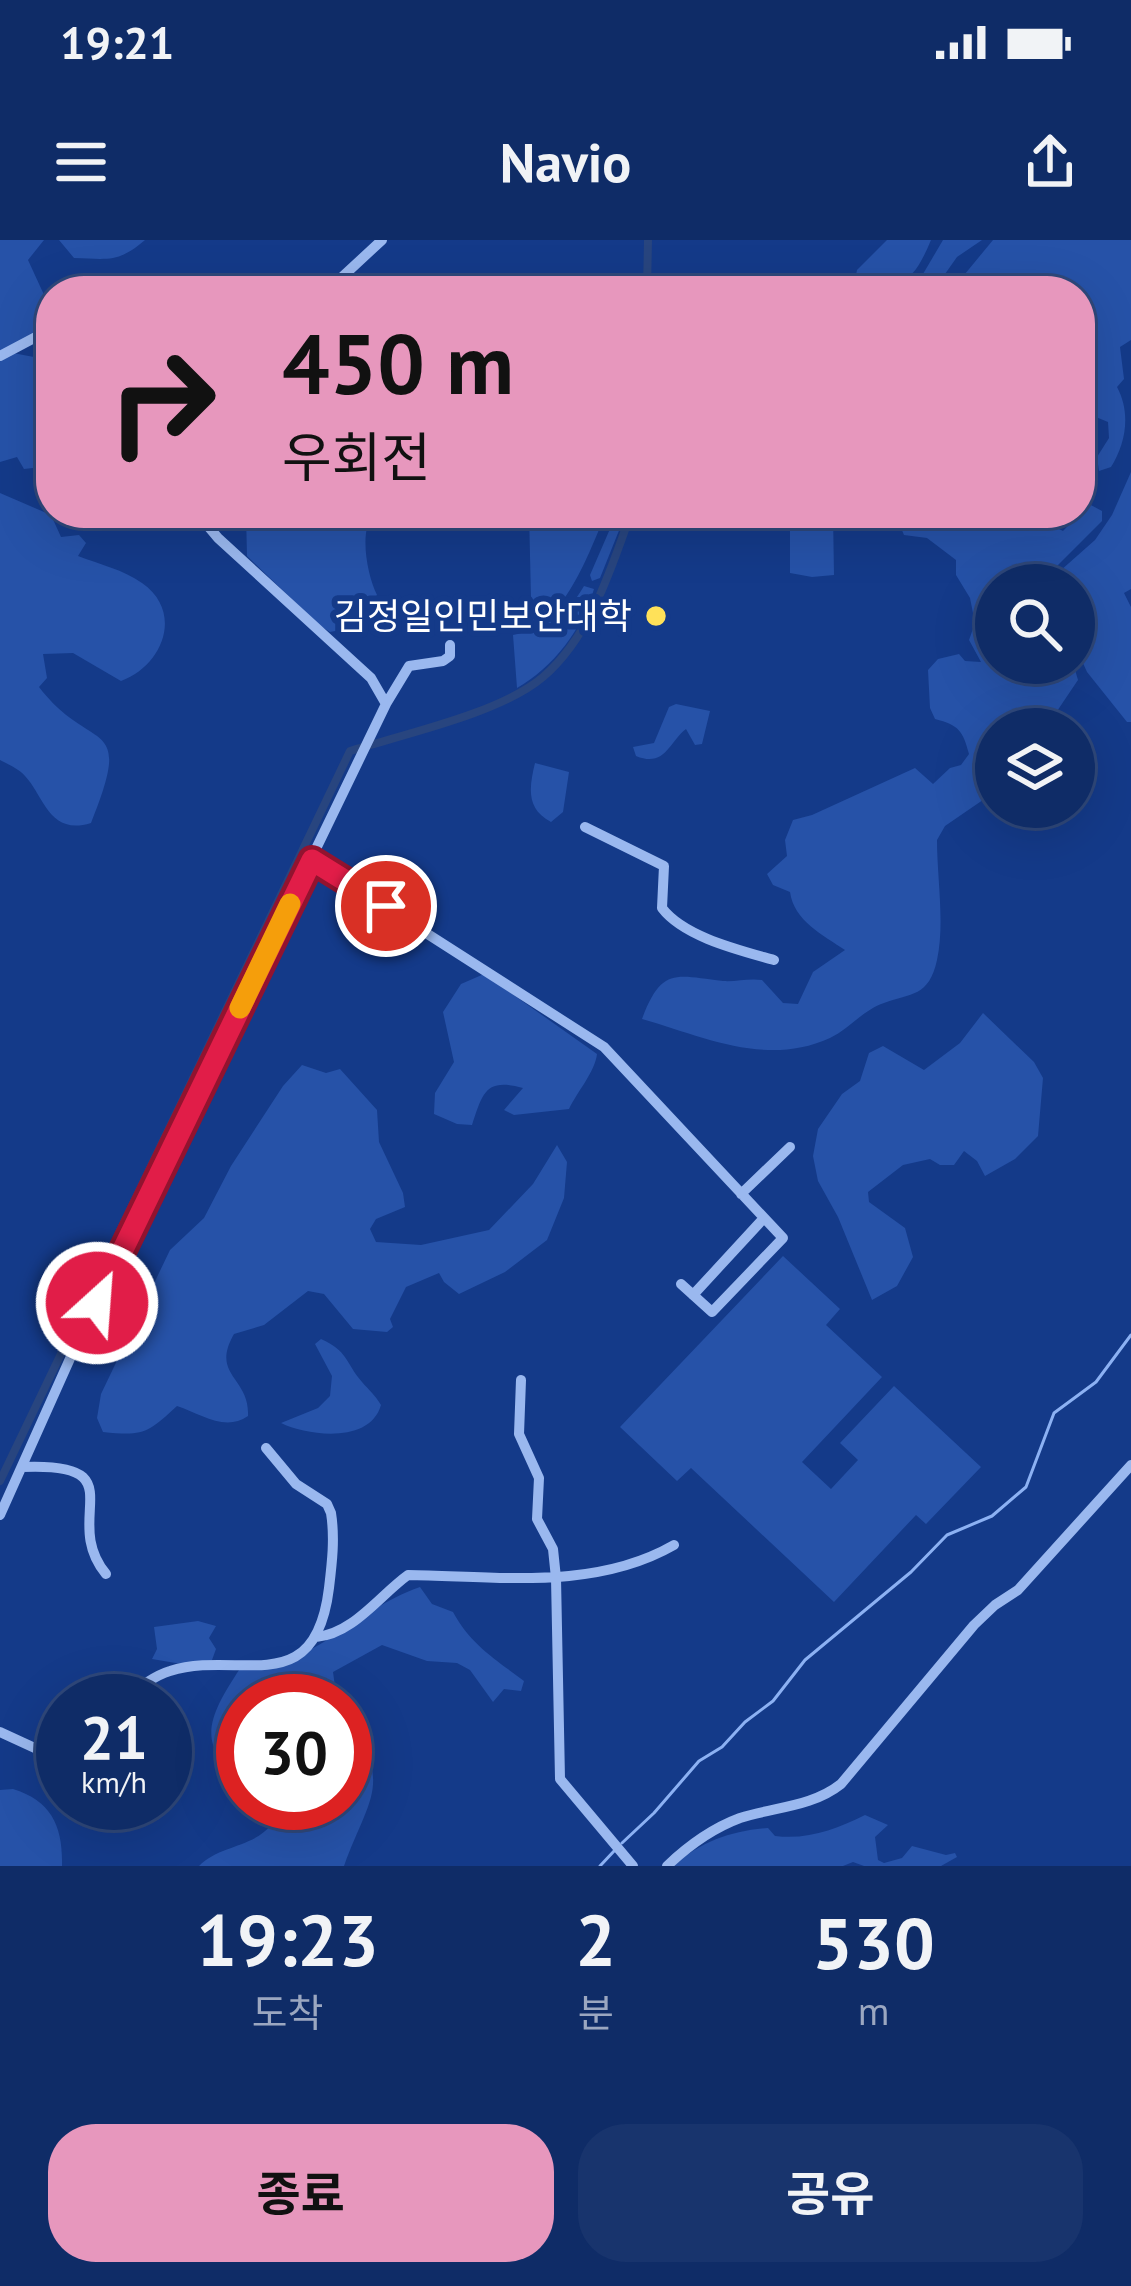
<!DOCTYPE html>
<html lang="ko">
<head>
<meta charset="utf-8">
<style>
  :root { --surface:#0f2c67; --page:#18346d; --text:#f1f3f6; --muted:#9ba7c0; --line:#2f487b; --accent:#e797bd }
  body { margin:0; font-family:"PT Sans","Noto Sans KR",sans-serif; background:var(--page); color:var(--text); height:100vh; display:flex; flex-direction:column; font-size:45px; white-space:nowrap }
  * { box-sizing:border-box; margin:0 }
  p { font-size:39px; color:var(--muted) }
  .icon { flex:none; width:66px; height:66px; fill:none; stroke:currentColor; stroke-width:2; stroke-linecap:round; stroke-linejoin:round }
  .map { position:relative; height:1626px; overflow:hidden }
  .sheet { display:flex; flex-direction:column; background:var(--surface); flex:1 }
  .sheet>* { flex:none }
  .hud { position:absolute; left:36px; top:36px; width:1059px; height:252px; border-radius:48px; box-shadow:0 12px 48px #0002,0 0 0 3px var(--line); background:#e797bd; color:#111; overflow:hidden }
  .tools { position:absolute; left:975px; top:324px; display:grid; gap:24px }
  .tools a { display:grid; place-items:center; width:120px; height:120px; border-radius:50%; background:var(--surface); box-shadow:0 12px 48px #0002,0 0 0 3px var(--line); font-size:60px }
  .speed { position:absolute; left:36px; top:1434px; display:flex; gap:24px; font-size:60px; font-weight:700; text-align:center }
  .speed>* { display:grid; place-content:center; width:156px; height:156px; border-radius:50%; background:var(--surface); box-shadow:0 12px 48px #0002,0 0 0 3px var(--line); line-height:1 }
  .speed small { font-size:30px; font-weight:400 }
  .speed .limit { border:18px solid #d22; background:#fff; color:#111 }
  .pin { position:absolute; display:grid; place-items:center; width:102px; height:102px; color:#fff; margin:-51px; border:6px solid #fff; border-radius:50%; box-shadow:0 3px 12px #0007 }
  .me { position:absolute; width:132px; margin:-66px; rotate:26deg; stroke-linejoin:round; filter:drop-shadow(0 0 9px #0008) }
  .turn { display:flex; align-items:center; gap:42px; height:252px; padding:0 48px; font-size:54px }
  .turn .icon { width:156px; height:156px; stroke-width:2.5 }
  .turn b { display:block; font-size:84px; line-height:102px }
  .eta { display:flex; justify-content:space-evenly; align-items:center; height:204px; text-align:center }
  .eta b { font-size:72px; font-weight:700; line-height:84px }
  .action { display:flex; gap:24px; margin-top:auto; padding:24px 48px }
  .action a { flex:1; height:138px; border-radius:48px; background:var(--accent); color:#111; font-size:48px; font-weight:700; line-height:138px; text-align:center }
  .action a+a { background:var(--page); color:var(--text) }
  .status { display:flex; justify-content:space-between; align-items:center; height:84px; padding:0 60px; background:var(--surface); direction:ltr }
  .status svg { height:33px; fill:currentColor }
  header { display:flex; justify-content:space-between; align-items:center; height:156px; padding:0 48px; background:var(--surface); font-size:54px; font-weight:700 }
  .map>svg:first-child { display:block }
  .green { fill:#2652a8 }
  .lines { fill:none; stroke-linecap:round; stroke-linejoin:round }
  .stream { stroke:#8cb1f3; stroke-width:3 }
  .canal { stroke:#28457f; stroke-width:8 }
  .minor { stroke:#9ab8ef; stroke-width:10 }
  .route-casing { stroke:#92132f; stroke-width:30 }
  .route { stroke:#e11d48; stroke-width:21 }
  .slow { stroke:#f59e0b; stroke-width:21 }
  .poi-dot { fill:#ffe159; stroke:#143a89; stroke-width:4.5 }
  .labels { text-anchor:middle; stroke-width:12; stroke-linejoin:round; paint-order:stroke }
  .poi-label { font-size:36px; fill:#fff; stroke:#143a89; text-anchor:end }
</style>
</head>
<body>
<div class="status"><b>19:21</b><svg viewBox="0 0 49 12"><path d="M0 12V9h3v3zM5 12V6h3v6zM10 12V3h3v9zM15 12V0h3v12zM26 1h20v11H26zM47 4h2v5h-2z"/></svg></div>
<header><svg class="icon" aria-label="menu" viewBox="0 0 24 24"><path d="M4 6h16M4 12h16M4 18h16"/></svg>Navio<svg class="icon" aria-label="share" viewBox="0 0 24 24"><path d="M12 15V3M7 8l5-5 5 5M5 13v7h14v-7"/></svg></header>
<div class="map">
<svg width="1131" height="1626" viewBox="0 0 1131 1626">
  <rect width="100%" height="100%" fill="#143a89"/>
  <!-- green -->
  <path class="green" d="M 0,0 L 44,0 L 28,20 L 51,70 L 48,77 L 51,83 L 0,113 Z
    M 59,0 L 145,0 C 118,23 109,19 74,18 Z
    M 887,0 L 931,0 C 913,44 899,51 853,51 L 857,30 Z
    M 943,0 L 982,0 L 957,17 L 933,51 L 913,51 Z
    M 993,0 L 1131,0 L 1131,100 L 1120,107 L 1124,139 L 1117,147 C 1131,173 1126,203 1111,227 L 1099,231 L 1097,217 L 1109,198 L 1108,182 L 1086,173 L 1088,176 L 1080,199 L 1080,51 L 942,51 L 960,40 Z
    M 13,113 L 39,118 L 51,125 L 51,217 L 34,218 L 33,228 L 24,229 L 17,217 L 0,222 L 0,119 Z
    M 1131,232 L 1131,349 L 1124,353 L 1131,367 L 1131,482 L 1127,482 L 1087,432 L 1078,412 L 1074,402 L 1074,345 L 1060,345 L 1060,331 L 1095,300 L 1112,275 Z
    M 0,253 L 51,275 L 61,297 L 79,295 L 86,303 L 78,316 C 99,324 124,330 142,343 C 184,372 163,426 121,441 L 73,413 L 43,414 L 47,438 L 39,447 C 92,516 135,473 91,583 C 49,596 44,556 25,536 C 19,529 8,524 0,520 Z
    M 1089,264 L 1102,271 L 1102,281 L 1055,328 L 1052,345 L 996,345 L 996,423 L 1073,423 L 1078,440 L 1045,489 L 996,489 L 996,551 L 945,586 L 937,600 C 937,638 945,683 937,720 C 929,757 911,753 884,763 C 863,770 849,789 830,798 C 766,827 705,797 642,779 C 662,726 676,736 723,741 C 736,742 748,738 762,740 L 783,763 L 798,764 L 813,732 L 845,710 C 823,695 794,681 790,652 L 773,645 L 767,634 L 787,616 L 785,600 L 793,580 L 812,575 L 915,528 L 933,544 L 950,528 L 961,525 L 969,514 C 963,491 959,485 935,479 L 930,468 L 928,430 L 938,419 L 959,414 L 965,421 L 981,422 L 969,400 L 975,383 L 970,358 L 956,335 L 956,320 L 927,298 L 904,295 C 897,275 884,276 866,273 L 1050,273 L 1049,284 L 1063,291 Z
    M 373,273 C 359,293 367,334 377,355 L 374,359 L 341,362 L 340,390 L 330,392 L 319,385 L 247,316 L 246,274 Z
    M 529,273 L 606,273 C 588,314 556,413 494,387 L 531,358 Z
    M 626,273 L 600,338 L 592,341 L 590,335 L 616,275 Z
    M 790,273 L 833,273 L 834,335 L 812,337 L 790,333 Z
    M 584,346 L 594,349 C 583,388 553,428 517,448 L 513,395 C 544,389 568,374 584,346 Z
    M 676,464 L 710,471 L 702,504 L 695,505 L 686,489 C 669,502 665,528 636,516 L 633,507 L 654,503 L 669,467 Z
    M 535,523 L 569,532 L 563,572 L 551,582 C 526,569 529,548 535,523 Z
    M 484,734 L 597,814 C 595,832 577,852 569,869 L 514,875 L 504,870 L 523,848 C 486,838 483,852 472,885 L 457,884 L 434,874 L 435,853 L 454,822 L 443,772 L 461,744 Z
    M 983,773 L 1034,822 L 1043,838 L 1038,896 L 1015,919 L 985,936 L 977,921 L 964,911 L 954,925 L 940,925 L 930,919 L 903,925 L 868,952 L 869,962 L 905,988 L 913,1017 L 897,1046 L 872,1060 L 838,977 L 818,941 L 813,916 L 818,889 L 842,854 L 860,841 L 869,813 L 883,806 L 924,830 L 960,803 Z
    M 302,825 L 326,833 L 340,829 L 377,870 L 379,902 L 403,953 L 405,967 L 376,979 L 370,989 L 376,1002 L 421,1005 L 489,990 L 533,944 L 557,905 L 567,922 L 564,958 L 547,1000 L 505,1032 L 459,1054 L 444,1042 L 439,1033 L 406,1047 L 390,1079 L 393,1087 L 387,1092 L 353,1089 L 324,1054 L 308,1051 L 264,1085 L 234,1094 C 210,1136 250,1137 248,1176 C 225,1192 201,1174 177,1166 C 147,1194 143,1196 103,1192 L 97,1178 L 101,1154 L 170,1010 L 204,978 L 231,926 L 283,846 Z
    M 783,1016 L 840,1069 L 826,1085 L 882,1137 L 802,1222 L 831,1249 L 858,1220 L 840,1203 L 894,1146 L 981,1227 L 926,1284 L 916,1275 L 834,1362 L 691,1228 L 677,1241 L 620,1187 Z
    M 321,1099 C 348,1111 345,1122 362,1142 C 369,1150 375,1155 381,1165 C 370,1204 308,1196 281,1183 L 318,1168 L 330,1156 L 332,1136 L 315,1104 Z
    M 420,1347 L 432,1364 L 453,1372 C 471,1405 495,1419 524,1441 L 521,1451 L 504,1449 L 493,1462 L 470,1430 L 457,1423 L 427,1421 L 382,1405 L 333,1432 L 337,1461 L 243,1461 L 243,1534 C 190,1507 214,1469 239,1430 C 323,1423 348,1373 420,1347 Z
    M 198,1381 L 216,1386 L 209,1398 L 216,1409 L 212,1420 L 199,1427 L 152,1419 L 157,1409 L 154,1387 Z
    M 345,1477 C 395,1543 368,1559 344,1626 L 199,1626 C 219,1605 253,1608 272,1584 L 265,1563 L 345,1563 Z
    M 13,1549 C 52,1561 63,1587 62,1626 L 0,1626 L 0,1550 Z
    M 865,1575 L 888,1585 L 875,1597 L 878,1620 L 884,1623 L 902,1618 L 912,1606 L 946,1615 L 955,1613 L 957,1617 L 941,1626 L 864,1626 L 853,1622 L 843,1626 L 673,1626 C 702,1601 731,1591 768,1588 L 775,1596 C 809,1600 836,1589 865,1575 Z"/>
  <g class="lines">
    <!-- stream -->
    <path class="stream" d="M 622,1603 L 654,1573 L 699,1521 L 722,1507 L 745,1482 L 773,1461 L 805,1420 L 911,1332 L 947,1295 L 992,1276 L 1026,1247 L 1054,1173 L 1096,1142 L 1131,1095
      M 600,1626 L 615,1610"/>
    <!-- canal -->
    <path class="canal" d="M 647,51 L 648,0
      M 0,1241 L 350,511 C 404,494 501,473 543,437 C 590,397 611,329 631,273"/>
    <!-- minor -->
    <path class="minor" d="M 327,51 L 382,0
      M 0,116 L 51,89
      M 386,464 L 409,426 L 443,421 L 450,416 L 450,405
      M 585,587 L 664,626 L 662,668 C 684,697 739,710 774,720
      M 312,620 L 604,807 L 783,998 L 712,1072 L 681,1044
      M 741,954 L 790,907
      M 693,1055 L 764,978
      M 521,1140 L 519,1194 L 539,1238 L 537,1279 L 553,1309 L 556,1338 L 560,1539 L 633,1626
      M 22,1227 C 139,1222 59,1277 106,1334
      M 0,1275 L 77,1103 L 386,464 L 371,438 L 218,298 L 197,273
      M 316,1397 C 353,1394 380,1355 408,1335 C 496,1336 594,1351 674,1305
      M 122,1461 C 136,1450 153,1436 170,1431 C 239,1409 315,1463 329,1348 C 332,1323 335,1298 331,1273 L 327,1264 L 296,1244 L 266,1208
      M 0,1492 L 63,1521
      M 667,1626 C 688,1606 713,1588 740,1578 C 774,1567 812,1567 841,1544 L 974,1385 L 995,1365 L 1018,1350 L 1131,1225"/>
  </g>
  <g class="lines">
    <!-- route casing -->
    <g class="route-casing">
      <path id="route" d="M 97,1063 L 312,620 L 386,666"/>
    </g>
    <!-- route -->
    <use href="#route" class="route"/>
    <!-- slow -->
    <path class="slow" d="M 240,768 L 290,664"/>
  </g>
  <!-- markers -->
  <circle class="poi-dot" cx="656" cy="376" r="12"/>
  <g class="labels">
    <!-- poi labels -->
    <g class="poi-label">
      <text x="632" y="389">김정일인민보안대학</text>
    </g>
  </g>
</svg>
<div class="tools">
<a><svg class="icon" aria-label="search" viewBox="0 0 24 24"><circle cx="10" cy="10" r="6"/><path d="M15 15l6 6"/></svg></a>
<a><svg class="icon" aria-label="layers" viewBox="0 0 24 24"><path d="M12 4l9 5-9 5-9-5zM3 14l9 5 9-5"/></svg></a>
</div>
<div class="speed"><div>21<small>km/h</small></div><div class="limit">30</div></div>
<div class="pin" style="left:386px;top:666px;background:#d93025"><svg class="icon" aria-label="arrive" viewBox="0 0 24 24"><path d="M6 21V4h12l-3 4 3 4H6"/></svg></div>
<svg class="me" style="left:97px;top:1063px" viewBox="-20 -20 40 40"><circle r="17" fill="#e11d48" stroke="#fff" stroke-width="3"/><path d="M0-11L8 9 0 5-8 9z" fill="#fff"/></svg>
<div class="hud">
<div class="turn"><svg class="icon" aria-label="right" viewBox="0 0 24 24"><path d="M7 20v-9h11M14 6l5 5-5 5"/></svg><div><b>450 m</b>우회전</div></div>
</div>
</div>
<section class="sheet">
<div class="eta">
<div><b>19:23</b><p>도착</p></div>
<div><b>2</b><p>분</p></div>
<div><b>530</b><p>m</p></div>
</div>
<div class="action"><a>종료</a><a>공유</a></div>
</section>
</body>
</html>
